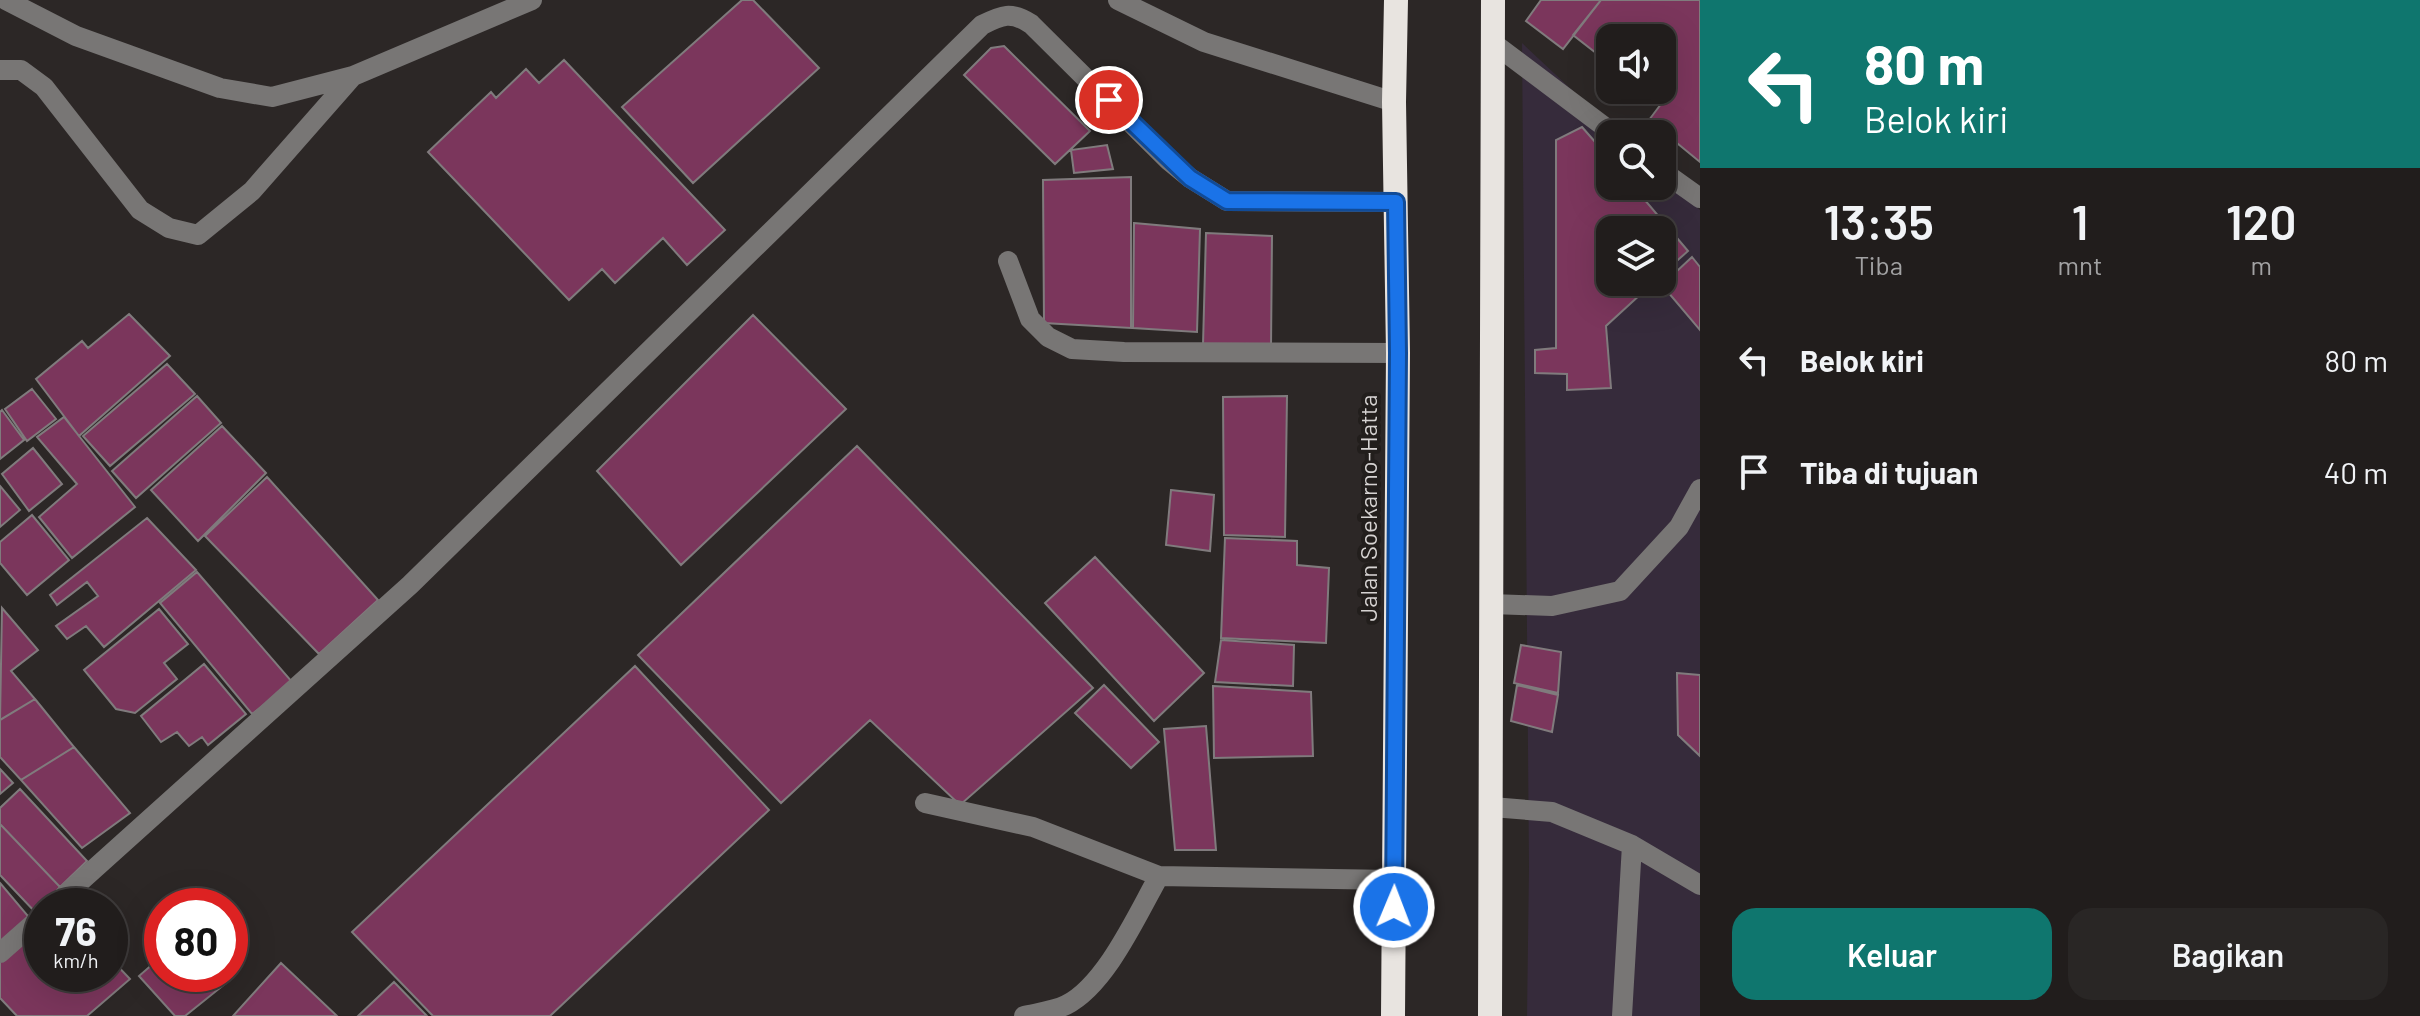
<!DOCTYPE html>
<html lang="id">
<head>
<meta charset="utf-8">
<style>
  :root { --surface:#211d1c; --page:#292625; --text:#f1f3f6; --muted:#a2a2a3; --line:#3e3b3b; --accent:#0f766e }
  body { margin:0; font-family:Barlow,sans-serif; background:var(--page); color:var(--text); height:100vh; display:flex; flex-direction:column; font-size:30px; white-space:nowrap }
  * { box-sizing:border-box; margin:0 }
  p { font-size:26px; color:var(--muted) }
  .icon { flex:none; width:44px; height:44px; fill:none; stroke:currentColor; stroke-width:2; stroke-linecap:round; stroke-linejoin:round }
  .map { position:relative; flex:1; overflow:hidden }
  .panel { display:flex; flex-direction:column; background:var(--surface); width:720px }
  .panel>* { flex:none }
  .guide { background:#0f766e; color:#fff; overflow:hidden }
  .fabs { position:absolute; left:1596px; top:24px; display:grid; gap:16px }
  .fabs a { display:grid; place-items:center; width:80px; height:80px; border-radius:16px; background:var(--surface); box-shadow:0 8px 32px #0002,0 0 0 2px var(--line); font-size:40px }
  .speed { position:absolute; left:24px; top:888px; display:flex; gap:16px; font-size:40px; font-weight:700; text-align:center }
  .speed>* { display:grid; place-content:center; width:104px; height:104px; border-radius:50%; background:var(--surface); box-shadow:0 8px 32px #0002,0 0 0 2px var(--line); line-height:1 }
  .speed small { font-size:20px; font-weight:400 }
  .speed .limit { border:12px solid #d22; background:#fff; color:#111 }
  .pin { position:absolute; display:grid; place-items:center; width:68px; height:68px; color:#fff; margin:-34px; border:4px solid #fff; border-radius:50%; box-shadow:0 2px 8px #0007 }
  .me { position:absolute; width:88px; margin:-44px; rotate:1deg; stroke-linejoin:round; filter:drop-shadow(0 0 6px #0008) }
  .turn { display:flex; align-items:center; gap:28px; height:168px; padding:0 32px; font-size:36px }
  .turn .icon { width:104px; height:104px; stroke-width:2.5 }
  .turn b { display:block; font-size:56px; line-height:68px }
  .eta { display:flex; justify-content:space-evenly; align-items:center; height:136px; text-align:center }
  .eta b { font-size:48px; font-weight:600; line-height:56px }
  .button { display:flex; gap:16px; margin-top:auto; padding:16px 32px }
  .button a { flex:1; height:92px; border-radius:24px; background:var(--accent); color:#fff; font-size:32px; font-weight:600; line-height:92px; text-align:center }
  .button a+a { background:var(--page); color:var(--text) }
  ul { padding:0; list-style:none }
  li { display:flex; align-items:center; gap:24px; height:112px; padding:0 32px }
  li div { flex:1 }
  li b { display:block; font-size:30px }
  li em { font-style:normal }
  main { display:flex; flex:1; min-height:0 }
  .map>svg:first-child { display:block }
  .industrial { fill:#362b3b; fill-rule:evenodd }
  .building { fill:#7b365c; stroke:#807b7d; stroke-width:2 }
  .lines { fill:none; stroke-linecap:round; stroke-linejoin:round }
  .minor { stroke:#787675; stroke-width:20 }
  .highway { stroke:#e8e4e0; stroke-width:24 }
  .route-casing { stroke:#114b97; stroke-width:20 }
  .route { stroke:#1a73e8; stroke-width:14 }
  .labels { text-anchor:middle; stroke-width:8; stroke-linejoin:round; paint-order:stroke }
  .street-label { font-size:24px; fill:#d6d3d2; stroke:#221e1c }
</style>
</head>
<body>
<main>
<div class="map">
<svg width="1700" height="1016" viewBox="0 0 1700 1016">
  <rect width="100%" height="100%" fill="#2c2726"/>
  <!-- industrial -->
  <path class="industrial" d="M 1522,43 L 1619,134 L 1610,134 L 1610,186 L 1662,186 L 1662,174 L 1700,210 L 1700,1016 L 1527,1016 L 1529,867 ZM 1610,230 L 1662,230 L 1662,282 L 1610,282 Z"/>
  <!-- building -->
  <path class="building" d="M 742,0 L 753,0 L 819,68 L 693,183 L 622,107 Z
    M 1541,0 L 1601,0 L 1563,49 L 1526,21 Z
    M 1601,0 L 1700,0 L 1700,162 L 1649,120 L 1661,104 L 1643,90 L 1662,90 L 1662,38 L 1610,38 L 1610,64 L 1573,35 Z
    M 1004,46 L 1090,131 L 1055,164 L 964,75 L 991,48 Z
    M 564,60 L 725,230 L 687,265 L 663,238 L 615,283 L 602,269 L 569,300 L 428,152 L 491,92 L 496,98 L 526,69 L 539,83 Z
    M 1582,127 L 1610,159 L 1610,186 L 1633,186 L 1688,251 L 1662,274 L 1662,230 L 1610,230 L 1610,282 L 1654,282 L 1606,326 L 1611,388 L 1567,390 L 1567,374 L 1535,373 L 1535,350 L 1556,348 L 1556,140 Z
    M 1107,145 L 1113,169 L 1074,173 L 1071,150 Z
    M 1131,177 L 1131,328 L 1044,323 L 1043,180 Z
    M 1134,223 L 1200,229 L 1197,332 L 1133,328 Z
    M 1206,233 L 1272,236 L 1271,348 L 1203,345 Z
    M 1692,257 L 1700,267 L 1700,330 L 1662,285 Z
    M 129,314 L 170,356 L 79,436 L 36,379 L 82,341 L 88,348 Z
    M 753,315 L 846,409 L 681,565 L 597,471 Z
    M 167,364 L 195,394 L 110,466 L 83,436 Z
    M 32,389 L 56,419 L 27,441 L 5,409 Z
    M 197,396 L 221,423 L 136,498 L 112,471 Z
    M 1287,396 L 1285,537 L 1224,535 L 1223,397 Z
    M 2,410 L 24,440 L 0,459 L 0,412 Z
    M 64,417 L 135,507 L 72,558 L 39,517 L 77,484 L 37,437 Z
    M 222,426 L 266,473 L 198,541 L 151,490 Z
    M 857,446 L 1093,688 L 960,805 L 870,720 L 781,803 L 638,655 Z
    M 33,448 L 62,484 L 29,511 L 2,474 Z
    M 267,477 L 378,600 L 319,654 L 205,536 Z
    M 0,486 L 20,510 L 0,527 Z
    M 1171,490 L 1214,495 L 1210,551 L 1166,545 Z
    M 32,515 L 69,560 L 27,595 L 0,563 L 0,542 Z
    M 147,518 L 196,570 L 104,647 L 86,626 L 67,639 L 56,626 L 98,596 L 87,582 L 57,605 L 50,595 Z
    M 1225,538 L 1297,541 L 1297,565 L 1329,568 L 1326,643 L 1221,638 Z
    M 1095,557 L 1204,673 L 1154,721 L 1045,603 Z
    M 197,572 L 293,683 L 252,714 L 160,603 Z
    M 2,608 L 38,650 L 11,671 L 35,699 L 0,720 Z
    M 159,609 L 188,644 L 164,663 L 177,679 L 135,713 L 116,709 L 84,670 Z
    M 1221,640 L 1294,645 L 1293,686 L 1215,682 Z
    M 1521,645 L 1561,652 L 1558,693 L 1514,683 Z
    M 204,664 L 246,714 L 208,745 L 202,737 L 189,746 L 177,732 L 161,742 L 141,716 Z
    M 635,666 L 769,810 L 550,1016 L 433,1016 L 352,932 Z
    M 1677,673 L 1700,675 L 1700,756 L 1678,735 Z
    M 1104,685 L 1159,742 L 1131,768 L 1075,713 Z
    M 1517,685 L 1558,695 L 1552,732 L 1511,721 Z
    M 1213,686 L 1311,692 L 1313,756 L 1214,758 Z
    M 35,699 L 74,747 L 21,780 L 0,757 L 0,720 Z
    M 1206,726 L 1216,850 L 1175,850 L 1164,729 Z
    M 74,747 L 130,813 L 82,848 L 21,780 Z
    M 0,769 L 13,783 L 0,794 Z
    M 20,789 L 87,861 L 60,887 L 0,824 L 0,808 Z
    M 0,824 L 60,887 L 37,914 L 0,875 Z
    M 0,883 L 33,922 L 0,949 Z
    M 42,926 L 42,974 L 110,974 L 110,958 L 130,979 L 87,1016 L 17,1016 L 0,998 L 0,961 Z
    M 162,956 L 162,974 L 216,974 L 225,984 L 185,1016 L 175,1016 L 139,976 Z
    M 281,963 L 337,1016 L 233,1016 Z
    M 394,982 L 427,1016 L 358,1016 Z"/>
  <g class="lines">
    <!-- minor -->
    <path class="minor" d="M 6,0 L 76,36 L 220,88 L 272,97 L 353,76 L 532,0
      M 1118,0 L 1204,42 L 1394,102
      M 1493,43 L 1614,134
      M 0,70 L 21,70 L 44,87 L 140,210 L 169,228 L 198,235 L 252,191 L 353,76
      M 1662,171 L 1700,198
      M 1008,261 L 1030,319 L 1048,337 L 1072,349 L 1124,352 L 1398,353
      M 1491,604 L 1552,606 L 1620,591 L 1679,527 L 1700,489
      M 925,803 L 1033,827 L 1159,876 L 1395,880
      M 1492,807 L 1552,812 L 1632,845 L 1700,885
      M 53,906 L 410,585 L 982,25 C 1002,15 1011,11 1031,24 L 1168,160 L 1190,178 L 1227,201 L 1396,202
      M 0,953 L 42,916
      M 1024,1016 C 1037,1013 1054,1011 1066,1005 C 1106,985 1137,915 1159,876
      M 1622,1016 L 1632,845"/>
    <!-- highway -->
    <path class="highway" d="M 1393,1016 L 1398,353 L 1394,102 L 1396,0
      M 1490,1016 L 1493,0"/>
  </g>
  <g class="lines">
    <!-- route casing -->
    <g class="route-casing">
      <path id="route" d="M 1109,100 L 1190,178 L 1227,201 L 1396,202 L 1398,353 L 1394,907"/>
    </g>
    <!-- route -->
    <use href="#route" class="route"/>
  </g>
  <g class="labels">
    <!-- street labels -->
    <g class="street-label">
      <text transform="translate(1369 508) rotate(-90)" y="8">Jalan Soekarno-Hatta</text>
    </g>
  </g>
</svg>
<div class="fabs">
<a><svg class="icon" aria-label="sound" viewBox="0 0 24 24"><path d="M4 9h4l5-4v14l-5-4H4zM17 9q2 3 0 6"/></svg></a>
<a><svg class="icon" aria-label="search" viewBox="0 0 24 24"><circle cx="10" cy="10" r="6"/><path d="M15 15l6 6"/></svg></a>
<a><svg class="icon" aria-label="layers" viewBox="0 0 24 24"><path d="M12 4l9 5-9 5-9-5zM3 14l9 5 9-5"/></svg></a>
</div>
<div class="speed"><div>76<small>km/h</small></div><div class="limit">80</div></div>
<div class="pin" style="left:1109px;top:100px;background:#d93025"><svg class="icon" aria-label="arrive" viewBox="0 0 24 24"><path d="M6 21V4h12l-3 4 3 4H6"/></svg></div>
<svg class="me" style="left:1394px;top:907px" viewBox="-20 -20 40 40"><circle r="17" fill="#1a73e8" stroke="#fff" stroke-width="3"/><path d="M0-11L8 9 0 5-8 9z" fill="#fff"/></svg>
</div>
<section class="panel">
<div class="guide">
<div class="turn"><svg class="icon" aria-label="left" viewBox="0 0 24 24"><path d="M17 20v-9H6M10 6l-5 5 5 5"/></svg><div><b>80 m</b>Belok kiri</div></div>
</div>
<div class="eta">
<div><b>13:35</b><p>Tiba</p></div>
<div><b>1</b><p>mnt</p></div>
<div><b>120</b><p>m</p></div>
</div>
<ul>
<li><svg class="icon" aria-label="left" viewBox="0 0 24 24"><path d="M17 20v-9H6M10 6l-5 5 5 5"/></svg><div><b>Belok kiri</b></div><em>80 m</em></li>
<li><svg class="icon" aria-label="arrive" viewBox="0 0 24 24"><path d="M6 21V4h12l-3 4 3 4H6"/></svg><div><b>Tiba di tujuan</b></div><em>40 m</em></li>
</ul>
<div class="button"><a>Keluar</a><a>Bagikan</a></div>
</section>
</main>
</body>
</html>
